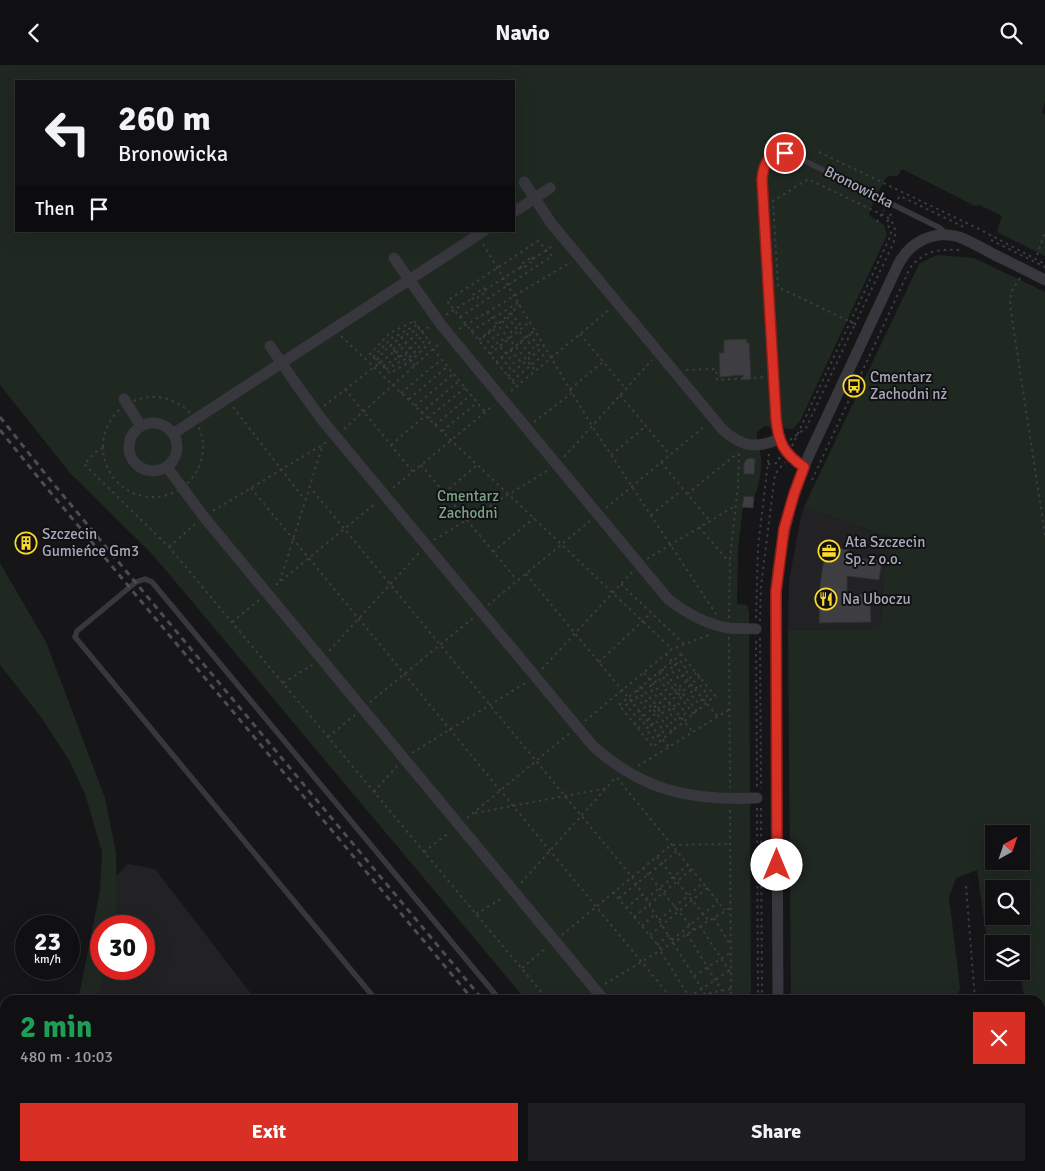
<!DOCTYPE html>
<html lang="en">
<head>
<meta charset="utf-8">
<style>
  :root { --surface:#101012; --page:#1e1e20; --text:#f1f3f6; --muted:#9c9d9f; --line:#303032; --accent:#d93025 }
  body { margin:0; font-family:Signika,sans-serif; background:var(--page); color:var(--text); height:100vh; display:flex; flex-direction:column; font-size:19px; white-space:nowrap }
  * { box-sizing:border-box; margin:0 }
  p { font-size:16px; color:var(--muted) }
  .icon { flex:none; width:28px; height:28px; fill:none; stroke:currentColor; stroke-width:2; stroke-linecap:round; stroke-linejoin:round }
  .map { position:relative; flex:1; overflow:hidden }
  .details { position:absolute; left:0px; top:930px; width:1045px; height:176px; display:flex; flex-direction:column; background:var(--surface); border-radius:15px 15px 0 0; box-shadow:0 5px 20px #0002,0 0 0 1px var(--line) }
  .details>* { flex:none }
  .guide { position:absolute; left:15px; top:15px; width:500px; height:152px; border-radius:0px; box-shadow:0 5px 20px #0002,0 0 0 1px var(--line); background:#101012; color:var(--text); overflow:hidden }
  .needle { width:32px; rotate:40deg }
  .fabs { position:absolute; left:985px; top:760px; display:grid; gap:10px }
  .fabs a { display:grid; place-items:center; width:45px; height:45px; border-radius:0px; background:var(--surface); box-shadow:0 5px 20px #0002,0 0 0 1px var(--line); font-size:25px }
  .speed { position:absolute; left:15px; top:850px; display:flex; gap:10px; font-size:25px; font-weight:700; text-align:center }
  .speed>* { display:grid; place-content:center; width:65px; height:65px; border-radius:50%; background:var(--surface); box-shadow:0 5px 20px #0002,0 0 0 1px var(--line); line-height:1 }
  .speed small { font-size:12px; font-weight:400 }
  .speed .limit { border:8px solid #d22; background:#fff; color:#111 }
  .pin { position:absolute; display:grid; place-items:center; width:42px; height:42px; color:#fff; margin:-21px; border:2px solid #fff; border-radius:50%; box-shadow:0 1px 5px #0007 }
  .me { position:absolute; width:55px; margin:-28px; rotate:0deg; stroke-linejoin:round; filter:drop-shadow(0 0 4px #0008) }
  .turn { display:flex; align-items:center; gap:18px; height:105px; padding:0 20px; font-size:22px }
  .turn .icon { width:65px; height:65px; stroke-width:2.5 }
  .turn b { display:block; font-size:35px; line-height:42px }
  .then { display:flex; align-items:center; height:48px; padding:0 20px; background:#0003; gap:10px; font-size:19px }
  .round { display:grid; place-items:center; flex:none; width:52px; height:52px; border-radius:0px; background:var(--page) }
  .summary { display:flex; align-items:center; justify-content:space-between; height:85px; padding:0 20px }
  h1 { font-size:30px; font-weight:700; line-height:38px; color:#1e9e55 }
  .cta { display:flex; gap:10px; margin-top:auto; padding:10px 20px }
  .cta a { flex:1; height:58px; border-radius:0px; background:var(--accent); color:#fff; font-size:20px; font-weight:700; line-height:58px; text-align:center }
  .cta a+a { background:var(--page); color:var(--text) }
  header { display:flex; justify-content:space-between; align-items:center; height:65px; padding:0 20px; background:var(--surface); font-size:22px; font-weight:700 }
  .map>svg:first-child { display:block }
  .built { fill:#222225 }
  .green { fill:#202822; fill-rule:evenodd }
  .building { fill:#3d3d42; stroke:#303034 }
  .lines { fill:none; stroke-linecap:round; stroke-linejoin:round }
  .path { stroke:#3c3d44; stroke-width:2; stroke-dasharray:2.5 4; stroke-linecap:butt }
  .lane { stroke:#37373d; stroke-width:5.5 }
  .street { stroke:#37373d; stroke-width:11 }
  .rail { stroke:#4b4c54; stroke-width:3; stroke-dasharray:6 5; stroke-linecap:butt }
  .route-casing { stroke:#8d1f18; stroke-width:12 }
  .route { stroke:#d93025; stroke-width:9 }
  .labels { text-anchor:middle; stroke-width:4; stroke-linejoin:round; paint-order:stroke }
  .street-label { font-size:15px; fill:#a7a9b8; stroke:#111113 }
  .poi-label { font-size:15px; fill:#a7a9b8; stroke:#111113; text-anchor:start }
  .park-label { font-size:15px; fill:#7da486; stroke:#111113 }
</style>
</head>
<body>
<header><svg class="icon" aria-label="back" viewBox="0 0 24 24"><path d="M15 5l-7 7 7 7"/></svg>Navio<svg class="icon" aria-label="search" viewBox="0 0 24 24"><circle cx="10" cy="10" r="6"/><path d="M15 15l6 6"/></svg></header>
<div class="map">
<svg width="1045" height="1106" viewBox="0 0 1045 1106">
  <rect width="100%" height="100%" fill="#161618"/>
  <!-- built -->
  <path class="built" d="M 804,442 L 892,473 L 888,486 L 882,526 L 881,563 L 788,565 L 789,516 L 800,456 Z
    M 128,799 L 155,804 L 256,935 L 96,935 L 107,904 L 144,904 L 144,861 L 114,861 L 117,847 L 116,811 Z
    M 1040,967 L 1045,967 L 1045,1106 L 792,1106 L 792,1101 L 1040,1101 Z
    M 5,1066 L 5,1101 L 383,1101 L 386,1106 L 0,1106 L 0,1072 Z"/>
  <!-- green -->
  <path class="green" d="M 0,0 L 1045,0 L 1045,36 L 1042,48 L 1045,49 L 1045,191 L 997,167 L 1002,151 L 980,140 L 975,141 L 902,104 L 897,112 C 892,110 890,110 885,114 L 869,147 L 870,151 L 884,160 L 887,170 L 800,356 L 794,363 L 791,364 L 765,361 L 757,367 C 756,376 760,383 761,392 C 762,404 759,422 754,432 L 744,432 L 738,484 L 737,539 L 747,540 L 749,547 L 751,935 L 526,935 L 153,490 L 70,408 L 0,320 ZM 16,16 L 514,16 L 514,166 L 16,166 Z
    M 937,190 L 974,193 L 1045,227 L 1045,938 L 1040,938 L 1040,935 L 1025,935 L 1019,906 L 1021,906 L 1021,879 L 996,879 L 987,875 L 977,805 L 956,813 L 949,832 L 960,923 L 956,935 L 927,935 L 912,933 L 791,935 L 788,565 L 881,563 C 882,533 882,502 892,473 L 804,442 L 919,199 ZM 994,769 L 1021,769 L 1021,796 L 994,796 ZM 994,824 L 1021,824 L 1021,851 L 994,851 Z
    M 0,498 L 46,577 L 105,733 L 116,788 L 117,847 L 114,861 L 101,861 L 101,904 L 107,904 L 96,935 L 78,935 L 100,826 L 102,787 L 85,729 L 69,695 L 41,652 L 0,600 Z
    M 5,1042 L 5,1066 L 0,1072 L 0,1046 Z"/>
  <!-- building -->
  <path class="building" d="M 746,274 L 747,278 L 749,278 L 751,314 L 743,315 L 743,310 L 720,312 L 719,288 L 724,288 L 724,275 Z
    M 751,393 L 755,394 L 754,409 L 744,409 L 744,398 L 747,394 Z
    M 744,431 L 754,432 L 753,443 L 742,442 Z
    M 26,470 L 34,482 L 27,487 L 19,475 Z
    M 826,481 L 849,485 L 848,492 L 882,496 L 879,515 L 847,511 L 847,530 L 870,529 L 871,557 L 819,558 L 820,520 Z"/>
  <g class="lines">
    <!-- path -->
    <path class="path" d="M 819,87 L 979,164 L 1045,199
      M 898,134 L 900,131 L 964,162
      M 877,157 L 884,145
      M 991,175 L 1045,202
      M 483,179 L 592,361 L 716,549
      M 1037,190 L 1045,167
      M 532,192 L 534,195 L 522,204 L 520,200 Z
      M 533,194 L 554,180
      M 1020,213 L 1011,227 L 1010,240 L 1045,470
      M 484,223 L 486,227 L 474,235 L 471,231 Z
      M 485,225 L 521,202
      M 487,247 L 535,305
      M 511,248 L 522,262
      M 446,250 L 473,233
      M 460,252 L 552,191 L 538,176 L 447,236 L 516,321
      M 507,252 L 536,286
      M 414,256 L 430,277 L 411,296 L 390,308 L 370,289 L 390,268 Z
      M 502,256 L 513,269
      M 459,264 L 571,197
      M 493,264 L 504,277
      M 471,266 L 518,238
      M 488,267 L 517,302
      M 529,269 L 540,283
      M 580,269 L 626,324
      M 341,271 L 672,584
      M 483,271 L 495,285
      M 401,272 L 410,284
      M 479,275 L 520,240
      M 520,277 L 531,290
      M 405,278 L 430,261
      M 390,280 L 400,293
      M 393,284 L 404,277
      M 433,284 L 485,347
      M 510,285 L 522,298
      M 396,288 L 406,280
      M 405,289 L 415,301
      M 490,289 L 529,257
      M 373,292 L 392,273 L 417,260
      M 501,292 L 512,306
      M 377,295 C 388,280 402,270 420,264
      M 496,297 L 535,265
      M 383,301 L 405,289 L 424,269
      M 386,304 L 411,291 L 427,273
      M 686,305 L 716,304 L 717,315 L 766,312
      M 508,311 L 544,281
      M 512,316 L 547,287
      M 345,324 L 413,407
      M 570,324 L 603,297
      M 511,326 L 609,245
      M 401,328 L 441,295
      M 620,330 L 670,390
      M103 382a50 50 0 1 1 100 0a50 50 0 1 1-100 0Z
      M 409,334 L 447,302
      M 324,341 L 395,286
      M 415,341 L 453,309
      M 233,342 L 305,435
      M 421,348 L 459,316
      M 428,353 L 465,323
      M 534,357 L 572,328
      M 435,360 L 471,330
      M 344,364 L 441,277
      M 442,366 L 477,338
      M 790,375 L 806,363 L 855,259 L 778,222 L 773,136 L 808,114 L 887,152 C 896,159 897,169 893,179 L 855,259 L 859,260
      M 391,380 L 425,351
      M 792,381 L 890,172 L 891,168 L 887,157 L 892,147
      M 103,383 L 98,385 L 84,399 L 169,482 L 548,935
      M 611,390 L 646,361
      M 564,392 L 652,295
      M 661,397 L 709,455
      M 768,399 L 777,398 L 780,392
      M 421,400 L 517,515
      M 812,415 L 910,203 C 925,185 938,184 961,185
      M 309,421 L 632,812 L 705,929
      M 251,423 L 673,935
      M 393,423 L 494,340
      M 444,428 L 477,400
      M 687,429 L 738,388
      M 606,443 L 706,360
      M 213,446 L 327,377
      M 651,450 L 682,425
      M 699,462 L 729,497
      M 434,475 L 547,406
      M 169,482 L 195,459
      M 493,487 L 534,453
      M 647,494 L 735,441
      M 526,509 L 669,682
      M 280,516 L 323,379
      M 621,519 L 684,579
      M 276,520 L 376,438
      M 488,540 L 590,456
      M 729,553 L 730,494 L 738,420 L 739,388
      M 756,553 L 758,482 L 769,389
      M 760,556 L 761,521 L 775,409 L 785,397
      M 232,557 L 259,535
      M 729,572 L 730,723
      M 760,573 L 761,723
      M 756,576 L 757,723
      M 329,586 L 419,488
      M 666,589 L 717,651
      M 681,589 L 715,631 L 653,682 L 619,640 Z
      M 680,596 L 688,606 L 679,614 L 670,604 Z
      M 599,597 L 651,548
      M 542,604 L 632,507
      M 662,604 L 697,646
      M 659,607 L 694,649
      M 644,608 L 693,667
      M 659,614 L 667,624 L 657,632 L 649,622 Z
      M 283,618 L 312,600
      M 700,620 L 708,630 L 698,638 L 690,628 Z
      M 641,622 L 676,664
      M 637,625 L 672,667
      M 636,632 L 645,642 L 635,650 L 626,640 Z
      M 370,637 L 473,553
      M 678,638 L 686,648 L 676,656 L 668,646 Z
      M 585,656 L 672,584 L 709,570
      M 656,656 L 664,666 L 654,674 L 646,664 Z
      M 634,659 L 696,608
      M 638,663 L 700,612
      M 328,672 L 355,650
      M 412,688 L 527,617
      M 638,701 L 730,644
      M 617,713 L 725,845
      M 374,727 L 397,701
      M 757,743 L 758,935
      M 761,743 L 762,935
      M 730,745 L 731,935
      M 475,748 L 608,723
      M 467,753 L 570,668
      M 424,787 L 450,767
      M 657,792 L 709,856
      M 643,803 L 694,865
      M 521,818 L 616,712
      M 966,821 L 975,935
      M 613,827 L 662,885
      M 619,833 L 677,786
      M 646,834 L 688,800
      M 626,843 L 642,830
      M 476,849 L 504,832
      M 634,852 L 692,804
      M 714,853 L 731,881
      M 659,855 L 703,818
      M 642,861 L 655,849
      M 700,861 L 730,907
      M 687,869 L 722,926
      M 562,870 L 671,780 L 730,779
      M 650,870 L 707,823
      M 672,875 L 718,837
      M 657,880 L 669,870
      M 661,887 L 690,933
      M 522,903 L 547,882
      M 694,911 L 730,888
      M 605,919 L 730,843
      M 689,932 L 729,906
      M 684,935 L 705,929 L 731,924
      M 0,1099 L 5,1095
      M 229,1101 L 233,1102
      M 759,1101 L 759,1106
      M 764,1101 L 764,1106"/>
    <!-- lane -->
    <path class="lane" d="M 804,402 L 784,385 L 776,363 L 762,120 C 762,100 768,83 791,89 L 940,163 L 944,167 L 945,170
      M 376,935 L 75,572 L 77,566 L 136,517 L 145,514 L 152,517 L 500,935
      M 515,1101 L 518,1106
      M 638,1101 L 642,1106"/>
    <!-- street -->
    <path class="street" d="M 524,117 L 551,158 L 723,365 C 742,382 756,384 779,374
      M 514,147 L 550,123
      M 394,193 L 442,261 L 668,534 C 686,548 705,559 728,563 C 737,564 747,563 756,564
      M 270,281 L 296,319 L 323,356 L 593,681 C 643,726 691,736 757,733
      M 124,334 L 141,361
      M129 382a24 24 0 1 1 48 0a24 24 0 1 1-48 0Z
      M 174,368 L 484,166
      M 167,402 L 204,452 L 604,935
      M 778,935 L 776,525 C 780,478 790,433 809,390 L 898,200 C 909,178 933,164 959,172 C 970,176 982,183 993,189 C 1011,198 1028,206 1045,215
      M 741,1101 L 745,1106
      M 779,1101 L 779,1106"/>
    <!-- rail -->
    <path class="rail" d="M 0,352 L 47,411 L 483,935
      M 0,365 L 41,416 L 473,935
      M 611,1101 L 615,1106
      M 621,1101 L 625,1106"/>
  </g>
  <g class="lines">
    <!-- route casing -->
    <g class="route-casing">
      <path id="route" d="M 777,800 L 776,526 L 784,464 L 794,429 L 804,402 C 784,389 778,377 776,353 L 762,115 C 763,100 768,88 785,88"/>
    </g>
    <!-- route -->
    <use href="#route" class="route"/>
  </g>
  <!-- icons -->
  <defs>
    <g id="bus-ring" transform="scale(1.125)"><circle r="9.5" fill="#111113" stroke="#fad82c" stroke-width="1.5"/><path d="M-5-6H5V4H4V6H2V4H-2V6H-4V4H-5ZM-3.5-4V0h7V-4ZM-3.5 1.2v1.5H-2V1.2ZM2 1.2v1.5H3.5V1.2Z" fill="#fad82c"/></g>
    <g id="building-ring" transform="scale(1.125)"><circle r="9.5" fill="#111113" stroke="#fad82c" stroke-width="1.5"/><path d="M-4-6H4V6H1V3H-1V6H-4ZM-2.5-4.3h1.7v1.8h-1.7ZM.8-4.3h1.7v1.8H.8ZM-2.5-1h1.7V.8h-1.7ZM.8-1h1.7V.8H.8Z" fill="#fad82c"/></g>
    <g id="office-ring" transform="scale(1.125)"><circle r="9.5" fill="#111113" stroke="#fad82c" stroke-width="1.5"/><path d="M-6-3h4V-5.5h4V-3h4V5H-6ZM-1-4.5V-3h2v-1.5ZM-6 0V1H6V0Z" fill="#fad82c"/></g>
    <g id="restaurant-ring" transform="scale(1.125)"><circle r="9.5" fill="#111113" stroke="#fad82c" stroke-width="1.5"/><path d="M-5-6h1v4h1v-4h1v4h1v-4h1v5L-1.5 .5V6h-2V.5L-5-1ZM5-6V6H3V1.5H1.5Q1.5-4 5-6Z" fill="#fad82c"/></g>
  </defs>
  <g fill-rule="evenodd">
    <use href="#bus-ring" x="854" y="321"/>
    <use href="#building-ring" x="26" y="478"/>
    <use href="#office-ring" x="829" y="486"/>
    <use href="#restaurant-ring" x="826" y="534"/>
  </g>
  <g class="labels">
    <!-- street labels -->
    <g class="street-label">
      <text transform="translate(859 122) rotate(27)" y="5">Bronowicka</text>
    </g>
    <!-- poi labels -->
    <g class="poi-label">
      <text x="870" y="317">Cmentarz<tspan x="870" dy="17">Zachodni nż</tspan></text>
      <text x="42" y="474">Szczecin<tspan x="42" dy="17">Gumieńce Gm3</tspan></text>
      <text x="845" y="482">Ata Szczecin<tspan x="845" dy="17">Sp. z o.o.</tspan></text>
      <text x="842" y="539">Na Uboczu</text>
    </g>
    <!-- park labels -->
    <g class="park-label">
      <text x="468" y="436">Cmentarz<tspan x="468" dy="17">Zachodni</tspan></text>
    </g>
  </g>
</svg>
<div class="fabs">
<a><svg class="needle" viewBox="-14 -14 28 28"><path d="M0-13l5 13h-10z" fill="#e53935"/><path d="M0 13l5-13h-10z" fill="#9c9d9f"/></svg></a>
<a><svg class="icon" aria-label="search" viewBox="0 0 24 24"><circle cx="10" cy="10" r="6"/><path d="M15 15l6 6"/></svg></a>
<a><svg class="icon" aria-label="layers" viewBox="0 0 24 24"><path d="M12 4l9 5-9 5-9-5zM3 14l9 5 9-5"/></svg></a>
</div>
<div class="speed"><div>23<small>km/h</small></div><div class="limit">30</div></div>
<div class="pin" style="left:785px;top:88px;background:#d93025"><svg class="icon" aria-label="arrive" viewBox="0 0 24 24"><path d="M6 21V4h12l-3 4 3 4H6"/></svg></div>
<svg class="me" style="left:777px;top:800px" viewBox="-20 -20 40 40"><circle r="19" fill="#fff"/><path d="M0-13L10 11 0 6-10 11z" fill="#d93025"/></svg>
<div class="guide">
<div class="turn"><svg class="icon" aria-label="left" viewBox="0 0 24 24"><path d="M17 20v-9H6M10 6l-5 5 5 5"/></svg><div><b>260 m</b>Bronowicka</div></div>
<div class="then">Then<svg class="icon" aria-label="arrive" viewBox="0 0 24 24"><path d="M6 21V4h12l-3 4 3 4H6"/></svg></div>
</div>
<section class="details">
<div class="summary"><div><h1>2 min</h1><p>480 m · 10:03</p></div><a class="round" style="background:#d93025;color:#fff"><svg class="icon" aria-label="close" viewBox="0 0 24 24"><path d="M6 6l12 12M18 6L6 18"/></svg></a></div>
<div class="cta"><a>Exit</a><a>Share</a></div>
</section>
</div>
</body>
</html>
